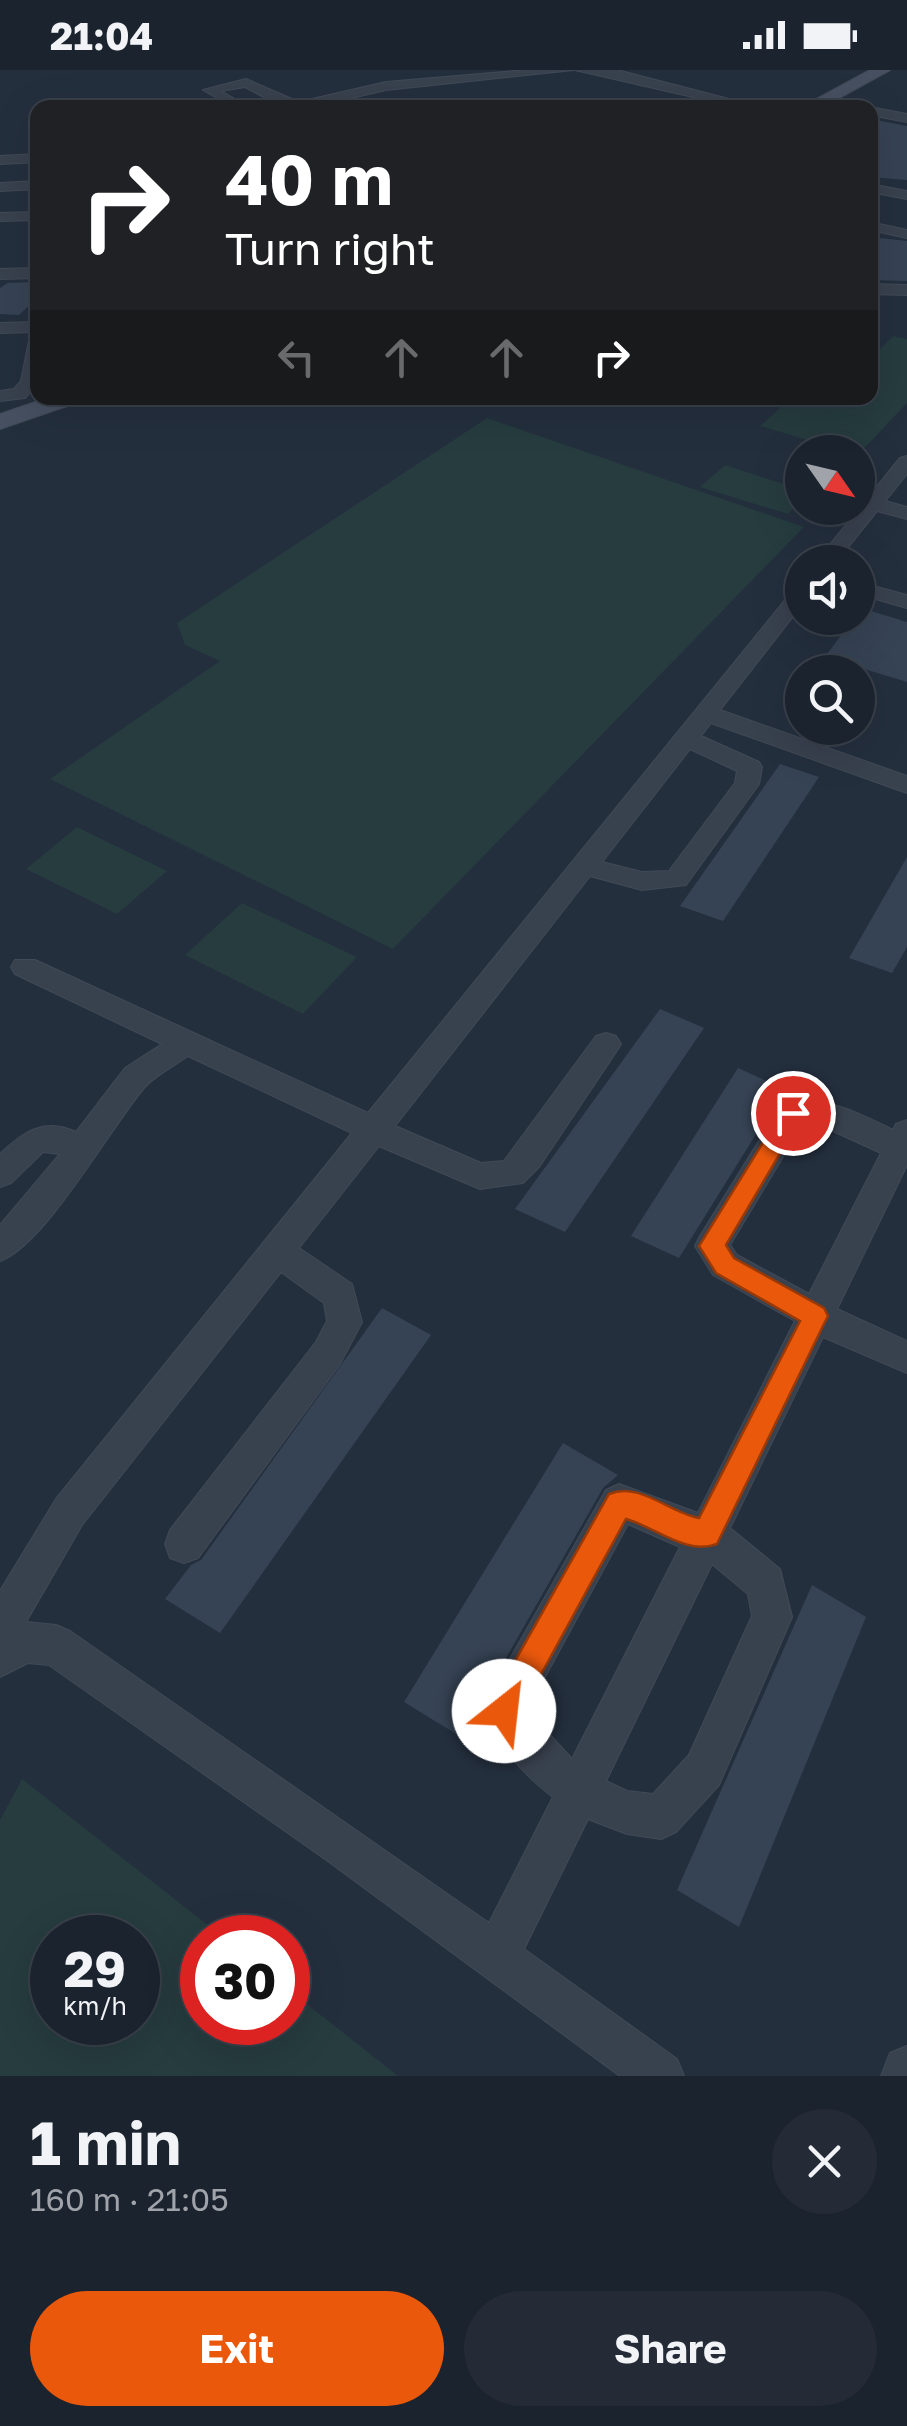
<!DOCTYPE html>
<html lang="en">
<head>
<meta charset="utf-8">
<style>
  :root { --surface:#1b232e; --page:#242b36; --text:#f1f3f6; --muted:#a0a4aa; --line:#39404a; --accent:#ea580c }
  body { margin:0; font-family:"Golos Text",sans-serif; background:var(--page); color:var(--text); height:100vh; display:flex; flex-direction:column; font-size:38px; white-space:nowrap }
  * { box-sizing:border-box; margin:0 }
  p { font-size:32px; color:var(--muted) }
  .icon { flex:none; width:55px; height:55px; fill:none; stroke:currentColor; stroke-width:2; stroke-linecap:round; stroke-linejoin:round }
  .map { position:relative; height:2006px; overflow:hidden }
  .details { display:flex; flex-direction:column; background:var(--surface); flex:1 }
  .details>* { flex:none }
  .guide { position:absolute; left:30px; top:30px; width:848px; height:305px; border-radius:20px; box-shadow:0 10px 40px #0002,0 0 0 2px var(--line); background:#202124; color:#fff; overflow:hidden }
  .needle { width:65px; rotate:124deg }
  .tools { position:absolute; left:785px; top:365px; display:grid; gap:20px }
  .tools a { display:grid; place-items:center; width:90px; height:90px; border-radius:50%; background:var(--surface); box-shadow:0 10px 40px #0002,0 0 0 2px var(--line); font-size:50px }
  .speed { position:absolute; left:30px; top:1845px; display:flex; gap:20px; font-size:50px; font-weight:700; text-align:center }
  .speed>* { display:grid; place-content:center; width:130px; height:130px; border-radius:50%; background:var(--surface); box-shadow:0 10px 40px #0002,0 0 0 2px var(--line); line-height:1 }
  .speed small { font-size:25px; font-weight:400 }
  .speed .limit { border:15px solid #d22; background:#fff; color:#111 }
  .pin { position:absolute; display:grid; place-items:center; width:85px; height:85px; color:#fff; margin:-42px; border:5px solid #fff; border-radius:50%; box-shadow:0 2px 10px #0007 }
  .me { position:absolute; width:110px; margin:-55px; rotate:29deg; stroke-linejoin:round; filter:drop-shadow(0 0 8px #0008) }
  .turn { display:flex; align-items:center; gap:35px; height:210px; padding:0 30px; font-size:45px }
  .turn .icon { width:130px; height:130px; stroke-width:2.5 }
  .turn b { display:block; font-size:70px; line-height:85px }
  .lanes { display:flex; align-items:center; height:95px; padding:0 30px; background:#0003; justify-content:center; gap:50px; direction:ltr }
  .lanes .off { opacity:.35 }
  .round { display:grid; place-items:center; flex:none; width:105px; height:105px; border-radius:52px; background:var(--page) }
  .head { display:flex; align-items:center; justify-content:space-between; height:170px; padding:0 30px }
  h1 { font-size:60px; font-weight:700; line-height:75px }
  .cta { display:flex; gap:20px; margin-top:auto; padding:20px 30px }
  .cta a { flex:1; height:115px; border-radius:60px; background:var(--accent); color:#fff; font-size:40px; font-weight:700; line-height:115px; text-align:center }
  .cta a+a { background:var(--page); color:var(--text) }
  .status { display:flex; justify-content:space-between; align-items:center; height:70px; padding:0 50px; background:var(--surface); direction:ltr }
  .status svg { height:28px; fill:currentColor }
  .map>svg:first-child { display:block }
  .green { fill:#263c3f; fill-rule:evenodd }
  .building { fill:#364354 }
  .lines { fill:none; stroke-linecap:round; stroke-linejoin:round }
  .street-casing { stroke:#414a57; stroke-width:2 }
  .secondary-casing { stroke:#414a57; stroke-width:2 }
  .street { fill:#38414e; fill-rule:evenodd }
  .secondary { fill:#465061; fill-rule:evenodd }
  .route { fill:#ea580c; stroke:#983908; stroke-width:2.5 }
</style>
</head>
<body>
<div class="status"><b>21:04</b><svg viewBox="0 0 49 12"><path d="M0 12V9h3v3zM5 12V6h3v6zM10 12V3h3v9zM15 12V0h3v12zM26 1h20v11H26zM47 4h2v5h-2z"/></svg></div>
<div class="map">
<svg width="907" height="2006" viewBox="0 0 907 2006">
  <rect width="100%" height="100%" fill="#242f3e"/>
  <!-- green -->
  <path class="green" d="M 893,266 L 907,269 L 907,333 L 858,385 L 760,356 L 791,328 L 870,328 L 870,279 L 878,281 Z
    M 487,348 L 804,457 L 393,879 L 50,709 L 220,591 L 185,575 L 177,553 Z
    M 725,395 L 802,420 L 802,428 L 788,444 L 700,417 Z
    M 77,757 L 167,801 L 117,844 L 26,799 Z
    M 242,833 L 357,887 L 303,944 L 185,885 Z
    M 22,1709 L 223,1867 L 202,1868 L 202,1952 L 288,1952 L 288,1919 L 398,2006 L 0,2006 L 0,1750 ZM 52,1868 L 138,1868 L 138,1952 L 52,1952 Z"/>
  <!-- building -->
  <path class="building" d="M 870,49 L 907,56 L 907,110 L 870,107 Z
    M 870,167 L 907,171 L 907,211 L 870,210 Z
    M 35,212 L 33,232 L 19,245 L 0,244 L 0,218 L 8,213 Z
    M 861,538 L 907,552 L 907,612 L 825,587 Z
    M 780,694 L 819,707 L 723,851 L 680,836 Z
    M 907,787 L 907,877 L 892,903 L 849,888 Z
    M 660,939 L 704,958 L 565,1162 L 515,1139 Z
    M 738,998 L 784,1019 L 679,1188 L 631,1166 Z
    M 382,1238 L 431,1265 L 220,1563 L 165,1529 L 191,1495 L 201,1490 Z
    M 563,1373 L 618,1405 L 603,1418 L 461,1667 L 404,1632 Z
    M 812,1515 L 866,1547 L 739,1857 L 677,1820 Z"/>
  <g class="lines">
    <!-- street casing -->
    <g class="street-casing">
      <path id="street" d="M 527,0 L 573,0 L 386,20 L 308,38 L 284,38 L 245,17 L 221,21 L 250,38 L 234,38 L 203,20 L 246,9 L 299,32 L 386,12 Z
        M 575,0 L 617,0 L 764,38 L 741,38 Z
        M 870,37 L 907,44 L 907,52 L 870,45 Z
        M 38,84 L 38,92 L 0,94 L 0,86 Z
        M 38,111 L 38,119 L 0,121 L 0,113 Z
        M 870,114 L 907,121 L 907,129 L 870,122 Z
        M 38,142 L 38,150 L 0,151 L 0,143 Z
        M 870,152 L 907,160 L 907,168 L 870,160 Z
        M 38,198 L 38,208 L 0,209 L 0,199 Z
        M 870,214 L 907,215 L 907,225 L 870,224 Z
        M 38,252 L 38,312 L 25,328 L 0,331 L 0,321 L 14,319 L 21,311 L 30,266 L 34,262 L 0,263 L 0,253 Z
        M 907,386 L 907,404 L 885,431 L 907,437 L 907,449 L 877,441 L 836,492 L 816,492 L 900,388 Z
        M 858,512 L 907,525 L 907,538 L 858,524 Z
        M 802,516 L 802,535 L 720,640 L 907,706 L 907,723 L 711,653 L 701,666 L 759,692 L 762,697 L 759,714 L 686,815 L 642,820 L 590,806 L 395,1056 L 481,1093 L 504,1091 L 596,966 L 606,963 L 616,966 L 621,974 L 616,982 L 539,1097 L 523,1113 L 480,1119 L 379,1076 L 299,1178 L 352,1214 L 362,1252 L 340,1294 L 198,1488 L 184,1493 L 170,1488 L 165,1474 L 170,1460 L 316,1272 L 327,1251 L 324,1233 L 281,1202 L 82,1455 L 26,1552 L 56,1555 L 70,1561 L 489,1853 L 553,1727 C 523,1704 498,1677 483,1641 L 489,1626 L 606,1420 L 619,1414 L 698,1443 L 795,1251 L 713,1205 L 695,1176 L 700,1166 L 782,1034 C 818,1022 861,1044 893,1060 L 896,1054 L 907,1050 L 907,1095 L 837,1239 L 907,1271 L 907,1303 L 823,1267 L 730,1458 L 780,1499 L 792,1547 L 719,1715 L 676,1762 L 661,1769 L 627,1764 L 588,1749 L 524,1879 L 677,1989 L 684,2006 L 620,2006 L 325,1789 L 49,1595 L 28,1593 L 0,1607 L 0,1521 L 56,1429 L 352,1063 L 188,986 C 174,996 155,1005 144,1018 C 110,1058 45,1175 0,1191 L 0,1155 L 60,1084 L 43,1082 L 11,1113 L 0,1117 L 0,1084 C 23,1062 44,1047 76,1062 L 125,998 L 162,974 L 15,904 L 11,897 L 15,890 L 35,890 L 368,1043 L 795,518 ZM 690,679 L 737,701 L 735,713 L 669,801 L 642,802 L 602,792 ZM 802,1055 L 833,1061 L 881,1083 L 809,1224 L 737,1185 L 730,1175 ZM 628,1454 L 680,1477 L 572,1689 L 527,1640 ZM 712,1494 L 748,1524 L 752,1546 L 689,1685 L 653,1724 L 627,1721 L 606,1711 Z
        M 907,1976 L 907,2006 L 881,2006 L 890,1983 Z"/>
    </g>
    <!-- secondary casing -->
    <g class="secondary-casing">
      <path id="secondary" d="M 870,0 L 890,0 L 821,38 L 800,38 Z
        M 47,328 L 80,328 L 76,333 L 0,359 L 0,344 Z"/>
    </g>
    <!-- street -->
    <use href="#street" class="street"/>
    <!-- secondary -->
    <use href="#secondary" class="secondary"/>
  </g>
  <!-- route -->
  <path class="route" d="M 793,1034 L 801,1037 L 804,1043 L 726,1175 L 734,1188 L 824,1238 L 828,1246 L 824,1254 L 717,1474 C 687,1486 655,1457 626,1449 L 515,1652 L 504,1657 L 493,1652 L 488,1641 L 493,1630 L 609,1424 C 639,1411 670,1443 699,1448 L 800,1251 L 716,1203 L 699,1176 L 785,1037 Z"/>
</svg>
<div class="tools">
<a><svg class="needle" viewBox="-14 -14 28 28"><path d="M0-13l5 13h-10z" fill="#e53935"/><path d="M0 13l5-13h-10z" fill="#a0a4aa"/></svg></a>
<a><svg class="icon" aria-label="sound" viewBox="0 0 24 24"><path d="M4 9h4l5-4v14l-5-4H4zM17 9q2 3 0 6"/></svg></a>
<a><svg class="icon" aria-label="search" viewBox="0 0 24 24"><circle cx="10" cy="10" r="6"/><path d="M15 15l6 6"/></svg></a>
</div>
<div class="speed"><div>29<small>km/h</small></div><div class="limit">30</div></div>
<div class="pin" style="left:793px;top:1043px;background:#d93025"><svg class="icon" aria-label="arrive" viewBox="0 0 24 24"><path d="M6 21V4h12l-3 4 3 4H6"/></svg></div>
<svg class="me" style="left:504px;top:1641px" viewBox="-20 -20 40 40"><circle r="19" fill="#fff"/><path d="M0-13L10 11 0 6-10 11z" fill="#ea580c"/></svg>
<div class="guide">
<div class="turn"><svg class="icon" aria-label="right" viewBox="0 0 24 24"><path d="M7 20v-9h11M14 6l5 5-5 5"/></svg><div><b>40 m</b>Turn right</div></div>
<div class="lanes"><svg class="icon off" aria-label="left" viewBox="0 0 24 24"><path d="M17 20v-9H6M10 6l-5 5 5 5"/></svg><svg class="icon off" aria-label="ahead" viewBox="0 0 24 24"><path d="M12 20V5M6 11l6-6 6 6"/></svg><svg class="icon off" aria-label="ahead" viewBox="0 0 24 24"><path d="M12 20V5M6 11l6-6 6 6"/></svg><svg class="icon" aria-label="right" viewBox="0 0 24 24"><path d="M7 20v-9h11M14 6l5 5-5 5"/></svg></div>
</div>
</div>
<section class="details">
<div class="head"><div><h1>1 min</h1><p>160 m · 21:05</p></div><a class="round"><svg class="icon" aria-label="close" viewBox="0 0 24 24"><path d="M6 6l12 12M18 6L6 18"/></svg></a></div>
<div class="cta"><a>Exit</a><a>Share</a></div>
</section>
</body>
</html>
